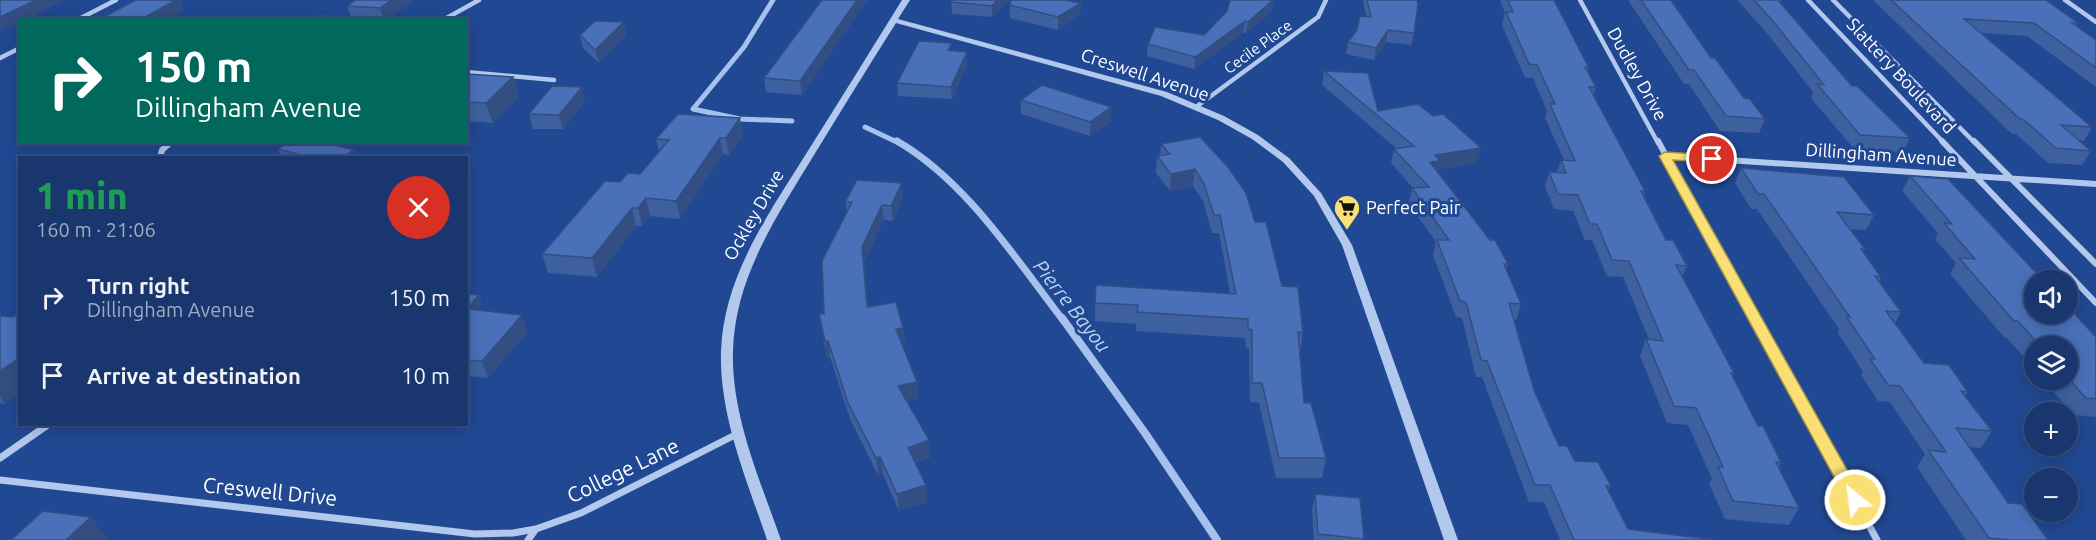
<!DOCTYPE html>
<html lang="en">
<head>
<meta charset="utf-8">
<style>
  :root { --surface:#19366e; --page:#223e73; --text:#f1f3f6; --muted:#9fabc2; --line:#375081 }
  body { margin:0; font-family:Ubuntu,sans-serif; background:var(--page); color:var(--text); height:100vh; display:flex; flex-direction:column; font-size:22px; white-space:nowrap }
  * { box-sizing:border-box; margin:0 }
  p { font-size:20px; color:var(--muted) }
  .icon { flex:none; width:33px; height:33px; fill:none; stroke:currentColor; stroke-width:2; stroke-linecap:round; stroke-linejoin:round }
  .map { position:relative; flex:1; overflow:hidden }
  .panel { position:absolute; left:18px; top:156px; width:450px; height:270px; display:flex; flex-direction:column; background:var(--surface); border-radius:0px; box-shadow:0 3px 15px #0003,0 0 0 2px var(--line) }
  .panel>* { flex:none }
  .hud { position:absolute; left:18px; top:18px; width:450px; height:126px; border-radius:0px; box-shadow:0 3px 15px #0003,0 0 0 2px var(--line); background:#00695c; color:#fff; overflow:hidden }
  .tools { position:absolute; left:2024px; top:270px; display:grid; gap:12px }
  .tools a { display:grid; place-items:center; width:54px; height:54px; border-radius:50%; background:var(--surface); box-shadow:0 3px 15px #0003,0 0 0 2px var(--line); font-size:30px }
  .pin { position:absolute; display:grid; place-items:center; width:51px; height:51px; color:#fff; margin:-26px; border:3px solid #fff; border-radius:50%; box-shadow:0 2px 6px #0007 }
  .me { position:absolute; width:66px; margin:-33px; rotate:331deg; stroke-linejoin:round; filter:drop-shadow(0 0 4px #0008) }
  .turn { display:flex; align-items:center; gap:21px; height:126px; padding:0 18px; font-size:27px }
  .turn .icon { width:78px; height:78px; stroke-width:2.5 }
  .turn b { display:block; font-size:42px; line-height:51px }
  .round { display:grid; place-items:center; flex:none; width:63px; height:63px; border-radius:32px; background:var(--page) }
  .head { display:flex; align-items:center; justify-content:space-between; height:102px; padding:0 18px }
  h1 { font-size:36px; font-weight:800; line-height:45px; color:#1e9e55 }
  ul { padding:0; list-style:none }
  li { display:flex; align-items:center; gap:18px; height:78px; padding:0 18px }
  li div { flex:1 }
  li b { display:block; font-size:22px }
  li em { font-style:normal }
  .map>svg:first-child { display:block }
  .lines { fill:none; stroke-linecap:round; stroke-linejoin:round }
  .stream-far2 { stroke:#a6c1ee; stroke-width:5 }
  .stream-far1 { stroke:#a6c1ee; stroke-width:7 }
  .stream { stroke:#a6c1ee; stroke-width:8 }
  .minor-far2 { stroke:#b2c8ed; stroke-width:4.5 }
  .minor-far1 { stroke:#b2c8ed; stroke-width:6 }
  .minor { stroke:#b2c8ed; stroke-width:7 }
  .tertiary { fill:#b2c8ed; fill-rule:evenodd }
  .wall { fill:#3f609f }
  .shaded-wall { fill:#334e82 }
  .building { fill:#4970b9; stroke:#334e82; stroke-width:1.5 }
  .route { fill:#fae074; stroke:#a2924b; stroke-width:1.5 }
  .labels { text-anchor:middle; stroke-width:6; stroke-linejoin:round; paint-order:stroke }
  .far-street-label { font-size:15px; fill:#fff; stroke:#214892 }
  .street-label { font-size:18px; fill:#fff; stroke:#214892 }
  .poi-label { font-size:18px; fill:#fff; stroke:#214892; text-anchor:start }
  .water-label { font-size:20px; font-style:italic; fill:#bfd2f4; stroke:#214892 }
  .near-street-label { font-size:21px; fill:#fff; stroke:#214892 }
</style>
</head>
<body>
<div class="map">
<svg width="2096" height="540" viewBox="0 0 2096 540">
  <rect width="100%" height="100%" fill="#214892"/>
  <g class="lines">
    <!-- stream-far2 -->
    <path class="stream-far2" d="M 773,0 L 744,47 L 693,109 L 740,119 L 792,121
      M 865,127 L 899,143"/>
    <!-- stream-far1 -->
    <path class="stream-far1" d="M 897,141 C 966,181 1015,258 1063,320"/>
    <!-- stream -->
    <path class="stream" d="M 1062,318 L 1145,433 L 1217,540"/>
    <!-- minor-far2 -->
    <path class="minor-far2" d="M 1580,0 L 1658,143
      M 1808,0 L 1944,143
      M 1833,0 L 1975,143
      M 2065,0 L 2096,22
      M 77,20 L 116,0
      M 443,20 L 479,0
      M 0,58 L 20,48
      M 466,72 L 554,80
      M 1196,107 L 1318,17 L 1326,0"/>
    <!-- minor-far1 -->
    <path class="minor-far1" d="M 1658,141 L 1756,320
      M 1942,141 L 2096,303
      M 1974,141 L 2096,264
      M 1665,156 L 2096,184
      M 160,158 L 162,150 L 171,142"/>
    <!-- minor -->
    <path class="minor" d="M 1755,318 L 1877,540
      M 0,458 L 49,424
      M 0,480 L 475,534 L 513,533 L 536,529
      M 528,540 L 536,529 L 581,513 L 737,434"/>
    <!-- tertiary -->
    <path class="tertiary" d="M 902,0 L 910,0 L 898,19 L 1167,92 L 1224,116 L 1258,135 L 1289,158 L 1321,193 L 1352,245 L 1458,540 L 1444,540 L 1342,245 L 1314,196 L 1283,162 L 1252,139 L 1218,120 L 1161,96 L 896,23 C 868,67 841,111 814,155 C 777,216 735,277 733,351 C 731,415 760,480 781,540 L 767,540 C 747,480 719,416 721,351 C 724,273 772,209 811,146 C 842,97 872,48 902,0 Z"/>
  </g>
  <!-- wall -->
  <path class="wall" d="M 415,0 L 386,20 L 309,20 L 351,17 L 347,6 Z
    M 822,0 L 867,0 L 802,95 L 766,92 L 764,78 Z
    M 1009,0 L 992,17 L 952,14 L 951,2 Z
    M 1363,0 L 1417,0 L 1414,33 L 1411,45 L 1386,42 L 1374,60 L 1346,54 L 1348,42 L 1366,16 Z
    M 1500,0 L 1554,0 L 1589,68 L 1587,72 L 1596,87 L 1593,95 L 1645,191 L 1644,196 L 1666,240 L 1687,266 L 1682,276 L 1734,373 L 1733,376 L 1758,426 L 1781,462 L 1779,467 L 1799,508 L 1789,525 L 1725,519 L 1709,484 L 1712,479 L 1688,425 L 1667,423 L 1640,356 L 1646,339 L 1649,339 L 1623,277 L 1607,276 L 1592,240 L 1585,240 L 1573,211 L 1554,209 L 1545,187 L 1549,172 L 1557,172 L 1561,160 L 1564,160 L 1545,118 L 1547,111 L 1533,78 L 1525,78 L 1502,25 L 1505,13 Z
    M 1628,0 L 1671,0 L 1711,58 L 1744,98 L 1765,119 L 1759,133 L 1720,131 L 1689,84 L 1684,84 Z
    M 1737,0 L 1781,0 L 1780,2 L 1852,86 L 1910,138 L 1903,152 L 1854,149 L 1811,98 L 1813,92 L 1767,33 Z
    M 1873,0 L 2046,0 L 2078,23 L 2077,26 L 2096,40 L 2096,87 L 2027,36 L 1981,33 L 2092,127 L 2084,141 L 2079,140 L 2091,151 L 2082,165 L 2048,163 L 2016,134 L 2012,134 Z
    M 1081,3 L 1080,15 L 1058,30 L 1010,18 L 1010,5 Z
    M 1271,12 L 1246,33 L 1243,33 L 1194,69 L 1147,56 L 1148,44 L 1204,35 Z
    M 580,35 L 627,35 L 599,63 L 583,48 Z
    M 952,50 L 967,52 L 967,65 L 952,99 L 898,96 L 897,83 Z
    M 1324,71 L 1378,111 L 1433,116 L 1481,148 L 1477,163 L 1439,169 L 1438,172 L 1508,264 L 1506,269 L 1521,304 L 1516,320 L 1514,320 L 1534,390 L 1559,446 L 1575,461 L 1611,486 L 1608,491 L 1628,529 L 1716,540 L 1560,540 L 1544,502 L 1529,502 L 1482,377 L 1476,377 L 1462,318 L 1456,317 L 1433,255 L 1436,242 L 1409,204 L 1412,188 L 1413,188 L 1391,163 L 1394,149 L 1396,148 L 1322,85 Z
    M 466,74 L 513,77 L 519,97 L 493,123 L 466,121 Z
    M 582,87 L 585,101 L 563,129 L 533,129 L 529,114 Z
    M 1021,100 L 1111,121 L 1090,136 L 1021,114 Z
    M 743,135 L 729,155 L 723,154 L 680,219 L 650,216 L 642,226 L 636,226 L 597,277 L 548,273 L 542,254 L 620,182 L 640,174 L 659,151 L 656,139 Z
    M 1200,137 L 1255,222 L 1303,333 L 1300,352 L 1304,403 L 1326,458 L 1322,478 L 1276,478 L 1259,403 L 1250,402 L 1249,348 L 1246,348 L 1245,338 L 1136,331 L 1136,324 L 1095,321 L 1095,303 L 1230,293 L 1219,233 L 1212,233 L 1203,201 L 1193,186 L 1170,191 L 1156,173 L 1157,156 L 1160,156 L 1161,144 Z
    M 278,149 L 354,150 L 356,158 L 281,158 Z
    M 1741,168 L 1874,215 L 1866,230 L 1849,229 L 1865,249 L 1863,252 L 1881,277 L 1879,282 L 1901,312 L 1895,323 L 1924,363 L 1968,392 L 1965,396 L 1992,431 L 1981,448 L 1969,447 L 2008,503 L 2048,540 L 1966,540 L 1917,467 L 1925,454 L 1890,402 L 1878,401 L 1861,375 L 1863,372 L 1838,333 L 1839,329 L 1757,209 L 1751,209 L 1735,183 Z
    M 1910,176 L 2096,337 L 2096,417 L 2074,415 L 2043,380 L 2067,380 L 2067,346 L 2034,346 L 2034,369 L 2007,338 L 2004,337 L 1950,274 L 1956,263 L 1935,239 L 1938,233 L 1902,191 Z
    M 903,198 L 893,221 L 884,220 L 864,262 L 868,306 L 903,328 L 905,344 L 902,345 L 919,398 L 906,401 L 931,457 L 915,463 L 927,502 L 899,511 L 883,474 L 878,475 L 850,419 L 830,357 L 827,358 L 819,314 L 824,314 L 847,212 L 845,202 Z
    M 466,294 L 479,295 L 482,304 L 477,310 L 528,331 L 488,378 L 466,376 Z
    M 20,313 L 20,393 L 5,404 L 0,403 L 0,316 L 13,317 Z
    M 183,424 L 215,424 L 211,428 Z
    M 1315,494 L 1364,539 L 1364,540 L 1314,540 L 1312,511 Z"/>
  <!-- shaded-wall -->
  <path class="shaded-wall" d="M 36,0 L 65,0 L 25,20 L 20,20 L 20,22 L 0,31 L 0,17 Z
    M 176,0 L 180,0 L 184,10 L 168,20 L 140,20 Z
    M 391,0 L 415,0 L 386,20 L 384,20 L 380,8 Z
    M 857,0 L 867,0 L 802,95 L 800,81 Z
    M 997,0 L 1009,0 L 992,17 L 992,6 Z
    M 1273,0 L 1274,0 L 1271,12 L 1246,33 L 1248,22 Z
    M 1081,3 L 1080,15 L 1058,30 L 1058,17 Z
    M 1245,21 L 1243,33 L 1194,69 L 1195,57 Z
    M 624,22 L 627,35 L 599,63 L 595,50 Z
    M 1388,30 L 1386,42 L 1374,60 L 1376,48 Z
    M 967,52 L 967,65 L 952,99 L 951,87 Z
    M 513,77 L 519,97 L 493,123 L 486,103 Z
    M 582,87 L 585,101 L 563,129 L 559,115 Z
    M 1111,107 L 1111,121 L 1090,136 L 1090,122 Z
    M 740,118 L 743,135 L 729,155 L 726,138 Z
    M 720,138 L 723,154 L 680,219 L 676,201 Z
    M 1481,148 L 1477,163 L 1439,169 L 1437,176 L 1430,162 L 1435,155 Z
    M 354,150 L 356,158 L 341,158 Z
    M 1195,169 L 1193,186 L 1170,191 L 1171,174 Z
    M 902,183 L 903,198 L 893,221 L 891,206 Z
    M 646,198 L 650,216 L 642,226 L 638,208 Z
    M 882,205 L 884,220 L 864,262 L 869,323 L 862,247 Z
    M 632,208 L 636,226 L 597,277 L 592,258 Z
    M 479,295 L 482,304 L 466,322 L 466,310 Z
    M 522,315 L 528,331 L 488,378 L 482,361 Z
    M 903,328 L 905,344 L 898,345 L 896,329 Z
    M 825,341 L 828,341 L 830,357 L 827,358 Z
    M 20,358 L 20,393 L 5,404 L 0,397 L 0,371 Z
    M 917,382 L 919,398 L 899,403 L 898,386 Z
    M 929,440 L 931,457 L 910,464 L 908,448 Z
    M 880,457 L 883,474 L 878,475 L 876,458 Z
    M 926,485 L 927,502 L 899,511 L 897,494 Z
    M 91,517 L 108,540 L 66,540 Z"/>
  <!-- building -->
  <path class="building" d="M 0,0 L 36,0 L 0,17 Z
    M 136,0 L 176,0 L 140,20 L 98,20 Z
    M 356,0 L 391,0 L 380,8 L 347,6 Z
    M 822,0 L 857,0 L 800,81 L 764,78 Z
    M 952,0 L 997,0 L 992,6 L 951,2 Z
    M 1011,0 L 1064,0 L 1081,3 L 1058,17 L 1010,5 Z
    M 1230,0 L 1273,0 L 1248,22 L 1245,21 L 1195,57 L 1148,44 L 1155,27 L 1204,35 L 1227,11 Z
    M 1367,0 L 1417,0 L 1418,4 L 1414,33 L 1388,30 L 1376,48 L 1348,42 L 1357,30 L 1360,16 L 1371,17 Z
    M 1508,0 L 1554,0 L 1589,68 L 1585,67 L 1596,87 L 1589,87 L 1645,191 L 1641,191 L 1666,240 L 1673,240 L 1687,266 L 1676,265 L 1734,373 L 1731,373 L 1758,426 L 1763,426 L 1781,462 L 1776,462 L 1799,508 L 1733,501 L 1718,467 L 1723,467 L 1696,408 L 1674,406 L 1646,339 L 1663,341 L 1629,261 L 1612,260 L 1597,224 L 1590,224 L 1578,195 L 1558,194 L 1549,172 L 1566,173 L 1561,160 L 1575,161 L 1550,104 L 1555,104 L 1537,65 L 1529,64 L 1506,12 L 1513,12 Z
    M 1641,0 L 1671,0 L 1711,58 L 1715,58 L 1744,98 L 1750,99 L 1765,119 L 1726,116 L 1694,70 L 1689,70 Z
    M 1754,0 L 1778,0 L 1852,86 L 1857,86 L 1910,138 L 1860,135 L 1817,84 L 1824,85 L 1772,20 Z
    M 1891,0 L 2046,0 L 2078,23 L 2072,23 L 2096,40 L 2096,68 L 2034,23 L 1964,19 L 2092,127 L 2061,125 L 2091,151 L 2056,148 L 2024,120 L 2020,119 Z
    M 316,15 L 356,17 L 353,20 L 309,20 Z
    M 595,21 L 624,22 L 595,50 L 580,35 Z
    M 919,41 L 952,43 L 948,50 L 967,52 L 951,87 L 897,83 Z
    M 1324,71 L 1368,73 L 1378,111 L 1418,104 L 1433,116 L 1443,114 L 1481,148 L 1435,155 L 1440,161 L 1430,162 L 1490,240 L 1495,240 L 1508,264 L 1504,264 L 1521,304 L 1509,303 L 1534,390 L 1559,446 L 1567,446 L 1575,461 L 1598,462 L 1611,486 L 1606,486 L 1628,529 L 1716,540 L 1574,540 L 1550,485 L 1535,485 L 1487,361 L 1481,360 L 1466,302 L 1460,301 L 1437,240 L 1449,240 L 1412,188 L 1429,187 L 1394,149 L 1414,146 Z
    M 466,74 L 513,77 L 486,103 L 466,102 Z
    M 1042,85 L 1111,107 L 1090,122 L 1021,100 Z
    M 552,86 L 582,87 L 559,115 L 529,114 Z
    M 678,114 L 740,118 L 726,138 L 720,138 L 676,201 L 646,198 L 638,208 L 632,208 L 592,258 L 542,254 L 605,181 L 620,182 L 628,173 L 640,174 L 669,140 L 656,139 Z
    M 1200,137 L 1228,167 L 1246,193 L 1255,222 L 1266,222 L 1282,286 L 1298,287 L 1303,333 L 1298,332 L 1304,403 L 1311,403 L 1326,458 L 1279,458 L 1262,383 L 1252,383 L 1252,330 L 1248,329 L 1248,319 L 1137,312 L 1138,305 L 1095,303 L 1096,285 L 1236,294 L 1220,215 L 1214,215 L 1204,184 L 1195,169 L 1171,174 L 1157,156 L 1170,154 L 1161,144 Z
    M 289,142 L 324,142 L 354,150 L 341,158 L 296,158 L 301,155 L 278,149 Z
    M 1741,168 L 1844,177 L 1874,215 L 1837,212 L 1865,249 L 1861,249 L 1881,277 L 1875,276 L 1901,312 L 1886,311 L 1924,363 L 1949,365 L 1968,392 L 1961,391 L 1992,431 L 1956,428 L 2008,503 L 2022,504 L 2048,540 L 2010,540 L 1989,538 L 1928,450 L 1946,452 L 1900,386 L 1888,385 L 1870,359 L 1875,359 L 1846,316 L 1850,317 L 1764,194 L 1758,194 Z
    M 1910,176 L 1948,179 L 2043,280 L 2034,280 L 2034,314 L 2067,314 L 2067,306 L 2096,337 L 2096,399 L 2086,398 L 2067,377 L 2067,346 L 2040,346 L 2018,321 L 2014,321 L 1959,258 L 1975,259 L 1944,223 L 1952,224 Z
    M 857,180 L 902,183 L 891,206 L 882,205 L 862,247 L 867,307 L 896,302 L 903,328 L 896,329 L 917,382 L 898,386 L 929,440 L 908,448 L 926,485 L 897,494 L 880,457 L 876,458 L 848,403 L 828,341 L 825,341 L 819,314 L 824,314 L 822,261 L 852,202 L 845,202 Z
    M 466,294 L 479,295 L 466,310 Z
    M 469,309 L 522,315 L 482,361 L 466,360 L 466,312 Z
    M 20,313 L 20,358 L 0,371 L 0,316 L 13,317 Z
    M 1315,494 L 1360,498 L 1364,539 L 1318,534 Z
    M 43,511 L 91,517 L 66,540 L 11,540 Z"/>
  <!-- route -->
  <path class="route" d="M 1665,152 L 1712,155 L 1718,159 L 1712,162 L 1673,160 L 1864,500 L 1861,504 L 1849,504 L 1659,156 Z"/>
  <!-- icons -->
  <defs>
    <g id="supermarket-pin" transform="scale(1.35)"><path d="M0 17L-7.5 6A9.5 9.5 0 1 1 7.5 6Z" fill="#fae074" stroke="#214892"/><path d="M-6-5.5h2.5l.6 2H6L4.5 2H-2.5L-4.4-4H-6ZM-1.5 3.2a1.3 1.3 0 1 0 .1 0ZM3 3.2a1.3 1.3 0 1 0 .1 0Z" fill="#111"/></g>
  </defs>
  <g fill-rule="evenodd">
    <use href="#supermarket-pin" x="1347" y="208"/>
  </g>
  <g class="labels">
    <!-- far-street labels -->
    <g class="far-street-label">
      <text transform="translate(1258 47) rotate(-36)" y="5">Cecile Place</text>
    </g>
    <!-- street labels -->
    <g class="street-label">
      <text transform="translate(1637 74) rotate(61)" y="6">Dudley Drive</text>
      <text transform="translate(1145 75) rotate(18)" y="6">Creswell Avenue</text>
      <text transform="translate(1901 76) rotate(47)" y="6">Slattery Boulevard</text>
      <text transform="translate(1881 155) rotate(4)" y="6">Dillingham Avenue</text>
      <text transform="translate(754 215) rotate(-60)" y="6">Ockley Drive</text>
    </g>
    <!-- poi labels -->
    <g class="poi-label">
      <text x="1366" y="214">Perfect Pair</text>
    </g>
    <!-- water labels -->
    <g class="water-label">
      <text transform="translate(1072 306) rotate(52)" y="7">Pierre Bayou</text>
    </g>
    <!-- near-street labels -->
    <g class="near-street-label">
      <text transform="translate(623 471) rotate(-26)" y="7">College Lane</text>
      <text transform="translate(270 492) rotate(6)" y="7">Creswell Drive</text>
    </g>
  </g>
</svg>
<div class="tools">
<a><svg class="icon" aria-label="sound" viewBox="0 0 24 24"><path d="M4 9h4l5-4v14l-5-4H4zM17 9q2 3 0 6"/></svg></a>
<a><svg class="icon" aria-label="layers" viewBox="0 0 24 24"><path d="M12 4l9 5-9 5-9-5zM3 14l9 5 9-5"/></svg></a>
<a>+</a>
<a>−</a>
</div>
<div class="pin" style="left:1712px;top:159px;background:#d93025"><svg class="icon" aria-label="arrive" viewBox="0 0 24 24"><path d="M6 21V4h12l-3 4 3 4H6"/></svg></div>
<svg class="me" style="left:1855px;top:500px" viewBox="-20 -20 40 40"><circle r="17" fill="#fae074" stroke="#fff" stroke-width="3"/><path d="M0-11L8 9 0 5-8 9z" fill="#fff"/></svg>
<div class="hud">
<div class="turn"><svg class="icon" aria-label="right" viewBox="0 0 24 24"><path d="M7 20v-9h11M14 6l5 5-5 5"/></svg><div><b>150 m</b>Dillingham Avenue</div></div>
</div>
<section class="panel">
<div class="head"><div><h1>1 min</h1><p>160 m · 21:06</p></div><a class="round" style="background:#d93025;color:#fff"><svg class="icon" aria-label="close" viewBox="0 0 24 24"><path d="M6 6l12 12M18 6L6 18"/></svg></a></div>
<ul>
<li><svg class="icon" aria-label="right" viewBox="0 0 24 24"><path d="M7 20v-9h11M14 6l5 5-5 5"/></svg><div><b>Turn right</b><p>Dillingham Avenue</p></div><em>150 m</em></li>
<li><svg class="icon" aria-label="arrive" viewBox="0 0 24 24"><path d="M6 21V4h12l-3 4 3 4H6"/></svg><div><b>Arrive at destination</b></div><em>10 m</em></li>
</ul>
</section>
</div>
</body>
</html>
